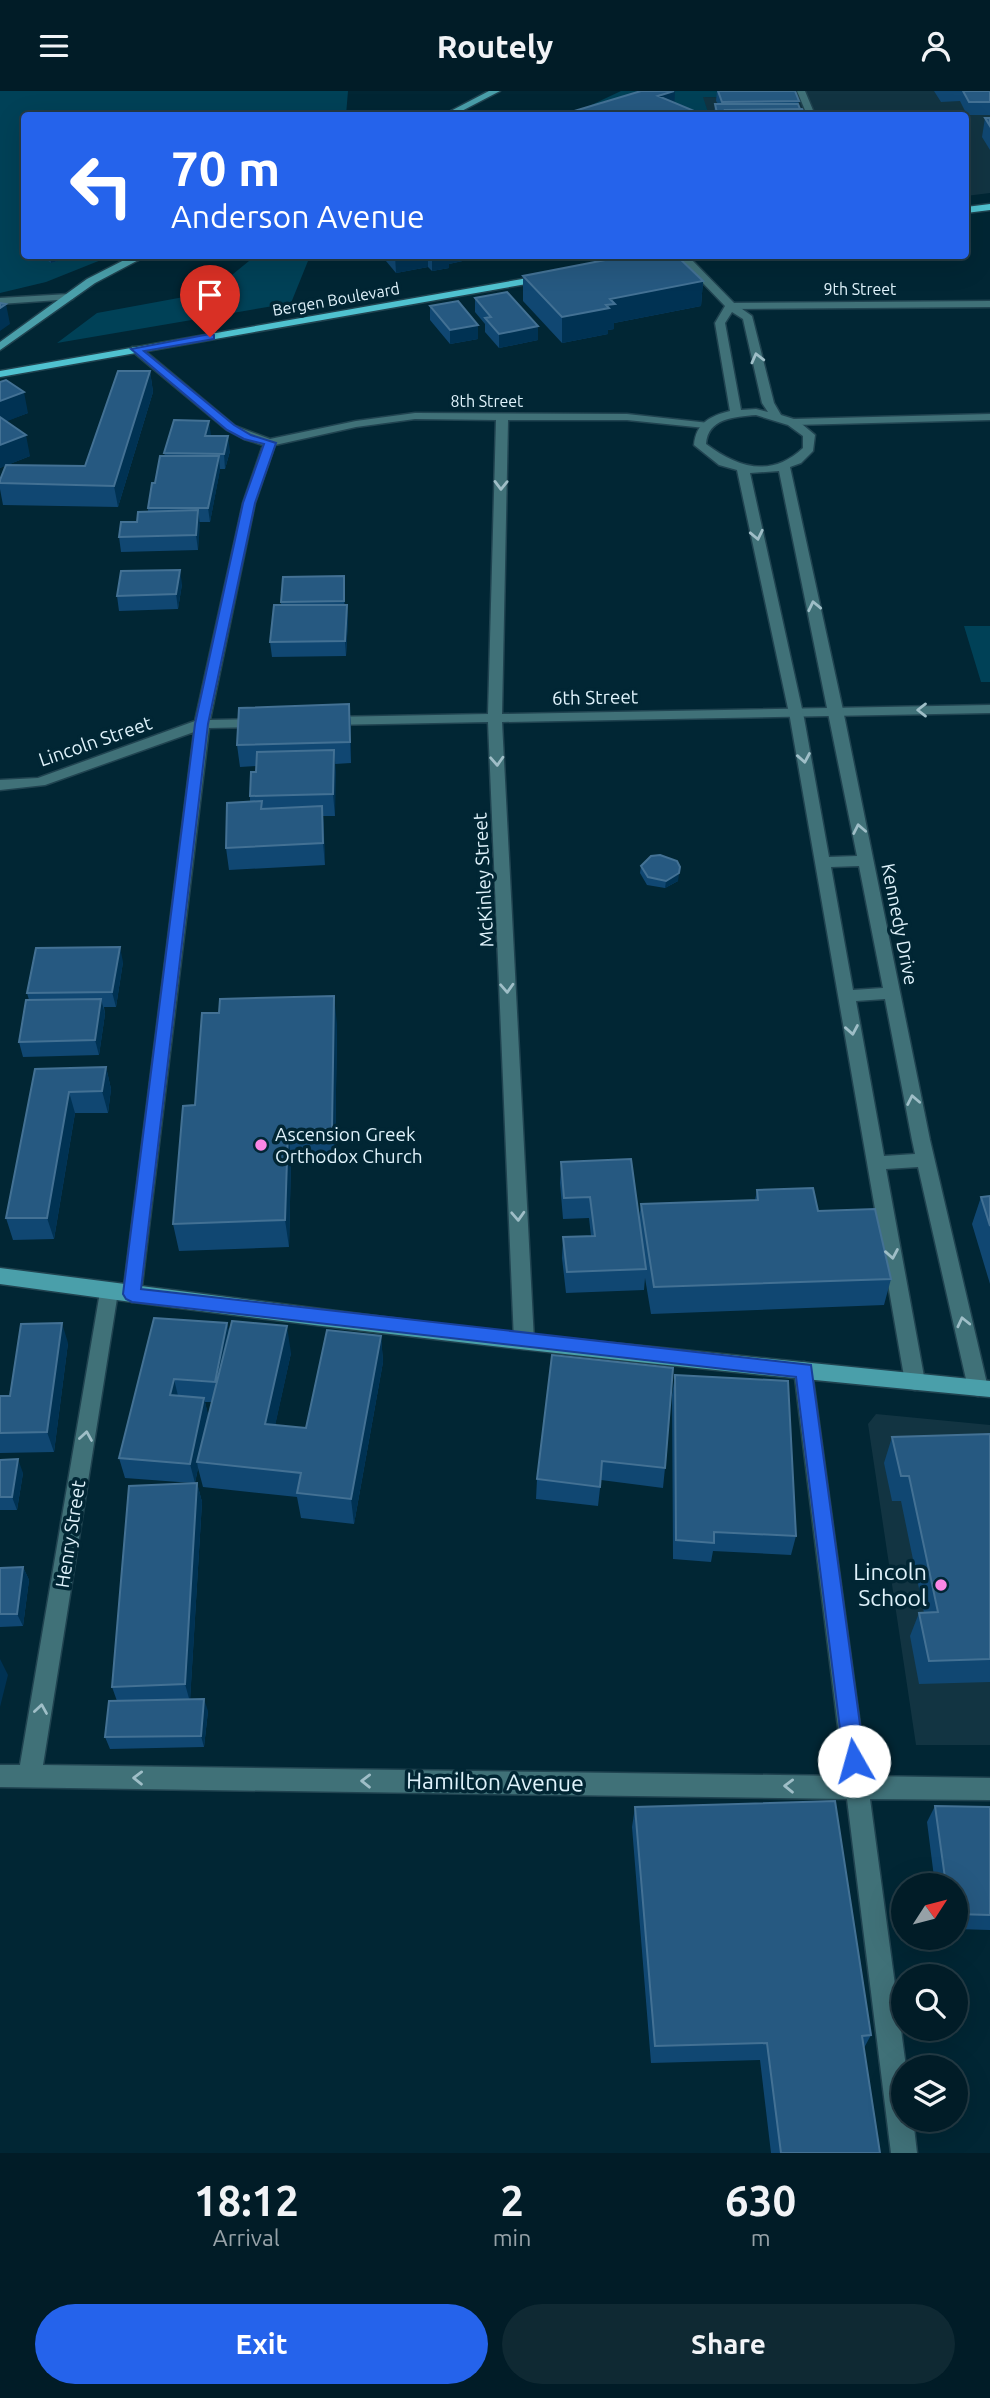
<!DOCTYPE html>
<html lang="en">
<head>
<meta charset="utf-8">
<style>
  :root { --surface:#011c27; --page:#0f2933; --text:#f1f3f6; --muted:#96a1a7; --line:#233a44; --accent:#2563eb }
  body { margin:0; font-family:Ubuntu,sans-serif; background:var(--page); color:var(--text); height:100vh; display:flex; flex-direction:column; font-size:26px; white-space:nowrap }
  * { box-sizing:border-box; margin:0 }
  p { font-size:23px; color:var(--muted) }
  .icon { flex:none; width:38px; height:38px; fill:none; stroke:currentColor; stroke-width:2; stroke-linecap:round; stroke-linejoin:round }
  .map { position:relative; height:2062px; overflow:hidden }
  .panel { display:flex; flex-direction:column; background:var(--surface); flex:1 }
  .panel>* { flex:none }
  .guide { position:absolute; left:21px; top:21px; width:948px; height:147px; border-radius:7px; box-shadow:0 7px 28px #0002,0 0 0 2px var(--line); background:#2563eb; color:#fff; overflow:hidden }
  .needle { width:46px; rotate:54deg }
  .tools { position:absolute; left:891px; top:1782px; display:grid; gap:14px }
  .tools a { display:grid; place-items:center; width:77px; height:77px; border-radius:50%; background:var(--surface); box-shadow:0 7px 28px #0002,0 0 0 2px var(--line); font-size:35px }
  .pin { position:absolute; display:grid; place-items:center; width:60px; height:60px; color:#fff; margin:-72px -30px; border-radius:50% 50% 50% 0; rotate:-45deg; box-shadow:0 0 7px #0007 }
  .pin .icon { rotate:45deg }
  .me { position:absolute; width:77px; margin:-38px; rotate:353deg; stroke-linejoin:round; filter:drop-shadow(0 0 5px #0008) }
  .turn { display:flex; align-items:center; gap:24px; height:147px; padding:0 35px; font-size:32px }
  .turn .icon { width:91px; height:91px; stroke-width:2.5 }
  .turn b { display:block; font-size:49px; line-height:60px }
  .eta { display:flex; justify-content:space-evenly; align-items:center; height:119px; text-align:center }
  .eta b { font-size:42px; font-weight:700; line-height:49px }
  .cta { display:flex; gap:14px; margin-top:auto; padding:14px 35px }
  .cta a { flex:1; height:80px; border-radius:42px; background:var(--accent); color:#fff; font-size:28px; font-weight:700; line-height:80px; text-align:center }
  .cta a+a { background:var(--page); color:var(--text) }
  header { display:flex; justify-content:space-between; align-items:center; height:91px; padding:0 35px; background:var(--surface); font-size:32px; font-weight:700 }
  .map>svg:first-child { display:block }
  .built { fill:#123442 }
  .green { fill:#004157 }
  .lines { fill:none; stroke-linecap:round; stroke-linejoin:round }
  .minor-casing { stroke:#204350; stroke-width:3 }
  .tertiary-casing { stroke:#204350; stroke-width:3 }
  .secondary-casing { stroke:#204350; stroke-width:3 }
  .primary-casing { stroke:#204350; stroke-width:3 }
  .minor { fill:#407178; fill-rule:evenodd }
  .tertiary { fill:#407178; fill-rule:evenodd }
  .secondary { fill:#4a9faa; fill-rule:evenodd }
  .primary { fill:#50c2d0; fill-rule:evenodd }
  .wall { fill:#104772; fill-rule:evenodd }
  .shaded-wall { fill:#003253 }
  .building { fill:#265981; stroke:#437194; stroke-width:2 }
  .oneway { stroke:#9fbec7 }
  .route { fill:#2563eb; stroke:#184099; stroke-width:2 }
  .poi-dot { fill:#fb86e5; stroke:#012634; stroke-width:2.5 }
  .labels { text-anchor:middle; stroke-width:7; stroke-linejoin:round; paint-order:stroke }
  .far-street-label { font-size:16px; fill:#dff2fb; stroke:#012634 }
  .street-label { font-size:19px; fill:#dff2fb; stroke:#012634 }
  .poi-label { font-size:19px; fill:#dff2fb; stroke:#012634; text-anchor:start }
  .near-poi-label { font-size:23px; fill:#dff2fb; stroke:#012634; text-anchor:end }
  .near-street-label { font-size:23px; fill:#dff2fb; stroke:#012634 }
</style>
</head>
<body>
<header><svg class="icon" aria-label="menu" viewBox="0 0 24 24"><path d="M4 6h16M4 12h16M4 18h16"/></svg>Routely<svg class="icon" aria-label="person" viewBox="0 0 24 24"><circle cx="12" cy="8" r="4"/><path d="M4 21q1-7 8-7t8 7"/></svg></header>
<div class="map">
<svg width="990" height="2062" viewBox="0 0 990 2062">
  <rect width="100%" height="100%" fill="#012634"/>
  <!-- built -->
  <path class="built" d="M 788,0 L 990,0 L 990,102 L 966,105 L 966,24 L 709,24 L 702,6 L 782,7 Z
    M 876,1323 L 990,1334 L 990,1654 L 916,1654 L 868,1333 Z"/>
  <!-- green -->
  <path class="green" d="M 0,0 L 348,0 L 346,24 L 24,24 L 24,164 L 111,165 L 46,191 L 0,202 Z
    M 621,0 L 788,0 L 783,7 L 703,6 L 709,24 L 570,24 Z
    M 248,165 L 310,165 L 291,212 L 57,252 L 97,222 L 211,201 L 249,170 Z
    M 964,535 L 990,535 L 990,591 L 981,591 Z"/>
  <g class="lines">
    <!-- minor casing -->
    <g class="minor-casing">
      <path id="minor" d="M 797,0 L 805,0 L 815,24 L 807,24 Z
        M 990,210 L 990,216 L 731,218 L 726,215 L 731,212 Z
        M 132,256 L 140,256 L 235,335 L 270,348 L 356,330 L 415,322 L 627,323 L 709,332 L 709,336 L 705,337 L 627,329 L 508,329 L 502,623 L 990,614 L 990,622 L 502,631 L 534,1250 L 531,1256 L 524,1258 L 517,1256 L 514,1250 L 488,631 L 329,634 L 322,630 L 329,626 L 488,623 L 496,329 L 415,328 L 356,336 L 275,354 L 255,412 L 210,629 L 262,628 L 269,632 L 262,636 L 209,637 L 141,1203 L 139,1208 L 132,1211 L 125,1208 L 123,1203 L 194,641 L 45,694 L 0,699 L 0,689 L 38,687 L 195,630 L 243,412 L 263,354 L 244,348 L 227,339 L 132,260 Z
        M 990,323 L 990,329 L 794,334 L 788,331 L 794,328 Z
        M 109,1193 L 116,1196 L 118,1201 L 43,1674 L 844,1685 L 794,1279 L 797,1273 L 804,1271 L 811,1273 L 867,1685 L 990,1687 L 990,1709 L 870,1708 L 906,1976 L 903,1976 L 903,2028 L 913,2028 L 917,2062 L 891,2062 L 847,1708 L 0,1696 L 0,1674 L 20,1674 L 100,1201 L 102,1196 Z"/>
    </g>
    <!-- tertiary casing -->
    <g class="tertiary-casing">
      <path id="tertiary" d="M 676,164 L 687,164 L 735,213 L 752,225 L 774,312 L 781,324 L 797,329 L 815,344 L 813,360 L 801,372 L 790,376 L 843,619 L 930,1049 L 988,1297 L 985,1303 L 978,1305 L 971,1303 L 968,1297 L 918,1076 L 886,1078 L 925,1291 L 922,1297 L 915,1299 L 908,1297 L 905,1291 L 790,627 L 737,379 L 719,374 L 694,354 C 696,332 710,325 730,320 L 715,232 L 725,215 ZM 732,221 L 743,228 L 762,312 L 768,321 L 756,318 L 741,319 L 725,232 ZM 756,324 L 788,334 L 803,345 L 803,357 C 771,387 738,377 706,353 C 708,327 734,326 756,324 ZM 779,380 L 857,765 L 829,766 L 804,627 L 750,382 ZM 859,775 L 883,897 L 853,899 L 831,776 ZM 885,908 L 912,1049 L 915,1063 L 884,1065 L 856,910 Z
        M 69,203 L 73,204 L 73,208 L 0,213 L 0,207 Z"/>
    </g>
    <!-- secondary casing -->
    <g class="secondary-casing">
      <path id="secondary" d="M 489,0 L 500,0 L 454,24 L 443,24 Z
        M 134,164 L 148,164 L 95,192 L 0,259 L 0,251 L 87,188 Z
        M 0,1177 L 494,1240 L 990,1290 L 990,1306 C 659,1275 329,1239 0,1193 Z"/>
    </g>
    <!-- primary casing -->
    <g class="primary-casing">
      <path id="primary" d="M 990,113 L 990,119 L 966,122 L 966,116 Z
        M 545,184 L 550,187 L 549,189 L 0,286 L 0,280 Z"/>
    </g>
    <!-- minor -->
    <use href="#minor" class="minor"/>
    <!-- tertiary -->
    <use href="#tertiary" class="tertiary"/>
    <!-- secondary -->
    <use href="#secondary" class="secondary"/>
    <!-- primary -->
    <use href="#primary" class="primary"/>
  </g>
  <!-- wall -->
  <path class="wall" d="M 717,0 L 795,0 L 799,10 L 798,14 L 800,18 L 805,24 L 714,24 L 715,13 L 718,13 L 716,10 Z
    M 934,0 L 990,0 L 990,24 L 967,24 L 960,10 L 941,11 Z
    M 985,27 L 990,27 L 990,59 L 982,46 Z
    M 40,164 L 76,164 L 51,172 Z
    M 381,164 L 467,164 L 467,169 L 449,173 L 449,177 L 432,180 L 428,176 L 396,182 Z
    M 523,185 L 703,190 L 701,215 L 614,232 L 614,238 L 608,239 L 608,243 L 562,252 L 523,210 Z
    M 475,207 L 538,235 L 538,249 L 499,257 L 485,241 L 485,233 L 475,221 Z
    M 430,215 L 478,248 L 450,253 L 430,229 Z
    M 150,280 L 153,301 L 118,416 L 3,414 L 0,398 L 0,389 L 6,374 L 0,377 L 0,291 L 28,322 L 6,330 L 30,365 L 7,374 L 85,375 Z
    M 211,345 L 230,360 L 225,378 L 220,378 L 210,431 L 199,431 L 198,459 L 121,461 L 119,446 L 148,421 L 148,417 L 165,365 L 164,362 Z
    M 344,485 L 345,514 L 347,514 L 348,528 L 346,565 L 272,566 L 270,551 L 281,514 L 281,511 Z
    M 182,493 L 178,518 L 119,520 L 117,505 Z
    M 349,613 L 351,635 L 351,672 L 335,673 L 335,725 L 323,725 L 325,774 L 229,779 L 226,757 L 250,711 L 250,705 L 256,681 L 256,675 L 240,676 L 237,654 Z
    M 641,775 L 678,790 L 665,797 L 647,794 L 640,782 Z
    M 123,871 L 116,916 L 104,916 L 105,923 L 99,964 L 23,966 L 19,951 L 29,909 L 27,902 Z
    M 337,933 L 335,1065 L 291,1067 L 289,1156 L 179,1160 L 173,1133 L 195,1014 Z
    M 106,976 L 111,998 L 108,1022 L 75,1022 L 54,1148 L 13,1149 L 6,1127 L 35,978 Z
    M 561,1071 L 639,1127 L 641,1113 L 755,1109 L 757,1099 L 818,1120 L 891,1188 L 884,1214 L 651,1223 L 645,1187 L 644,1199 L 566,1202 L 562,1167 L 563,1146 L 591,1145 L 589,1127 L 563,1128 L 560,1092 Z
    M 990,1105 L 990,1193 L 972,1133 L 981,1106 Z
    M 154,1227 L 227,1232 L 229,1241 L 291,1262 L 275,1334 L 306,1337 L 381,1245 L 383,1271 L 354,1433 L 301,1427 L 297,1406 L 203,1396 L 198,1377 L 195,1392 L 197,1392 L 202,1411 L 190,1609 L 208,1620 L 204,1656 L 110,1658 L 105,1646 L 117,1610 L 112,1596 L 192,1392 L 125,1387 L 119,1367 ZM 205,1311 L 212,1311 L 208,1325 Z
    M 68,1252 L 54,1361 L 0,1362 L 0,1305 L 10,1305 Z
    M 673,1277 L 665,1377 L 663,1397 L 601,1389 L 598,1415 L 536,1408 L 537,1388 Z
    M 675,1284 L 796,1445 L 791,1464 L 713,1460 L 711,1471 L 673,1468 L 672,1304 Z
    M 990,1343 L 990,1591 L 919,1593 L 910,1545 L 919,1522 L 924,1522 L 901,1410 L 892,1410 L 884,1372 L 892,1346 Z
    M 0,1369 L 23,1382 L 17,1419 L 0,1419 Z
    M 23,1476 L 29,1489 L 23,1535 L 0,1536 L 0,1477 Z
    M 935,1715 L 990,1716 L 990,1839 L 956,1838 L 956,1794 L 935,1794 L 927,1731 Z
    M 635,1716 L 871,1944 L 864,1957 L 880,2062 L 771,2062 L 760,1969 L 651,1972 L 632,1736 Z"/>
  <!-- shaded-wall -->
  <path class="shaded-wall" d="M 675,0 L 674,23 L 658,5 Z
    M 692,19 L 692,24 L 676,24 Z
    M 50,164 L 76,164 L 51,172 Z
    M 395,164 L 428,164 L 428,176 L 396,182 Z
    M 432,164 L 467,164 L 467,169 L 449,173 L 449,177 L 432,180 Z
    M 703,190 L 701,215 L 614,232 L 614,238 L 608,239 L 608,243 L 562,252 L 562,226 L 606,214 L 610,208 Z
    M 6,213 L 10,233 L 0,240 L 0,217 Z
    M 478,234 L 478,248 L 450,253 L 450,239 Z
    M 538,235 L 538,249 L 499,257 L 499,243 Z
    M 150,280 L 153,301 L 118,416 L 114,395 Z
    M 24,301 L 28,322 L 0,333 L 0,310 Z
    M 209,330 L 211,344 L 207,359 L 205,345 Z
    M 26,344 L 30,365 L 0,377 L 0,354 Z
    M 228,345 L 230,360 L 225,378 L 224,363 Z
    M 219,365 L 220,379 L 210,431 L 208,417 Z
    M 198,419 L 200,434 L 198,459 L 196,444 Z
    M 180,479 L 182,493 L 178,518 L 176,503 Z
    M 344,485 L 345,500 L 345,525 L 344,510 Z
    M 347,514 L 348,528 L 346,565 L 345,550 Z
    M 349,613 L 351,635 L 351,672 L 350,651 Z
    M 334,659 L 336,681 L 335,725 L 333,703 Z
    M 322,715 L 324,737 L 325,774 L 323,752 Z
    M 680,776 L 678,790 L 665,797 L 666,790 Z
    M 120,856 L 123,871 L 116,916 L 112,901 Z
    M 334,905 L 337,933 L 335,1065 L 332,1038 Z
    M 101,908 L 105,923 L 99,964 L 95,949 Z
    M 106,976 L 111,998 L 108,1022 L 102,1000 Z
    M 69,1001 L 75,1022 L 54,1148 L 47,1127 Z
    M 288,1039 L 291,1067 L 289,1156 L 285,1129 Z
    M 62,1232 L 68,1252 L 54,1361 L 47,1341 Z
    M 227,1232 L 231,1253 L 219,1312 L 215,1291 Z
    M 287,1235 L 291,1262 L 270,1358 L 265,1333 Z
    M 381,1245 L 383,1271 L 354,1433 L 351,1408 Z
    M 174,1288 L 179,1309 L 170,1304 Z
    M 204,1307 L 209,1327 L 197,1371 L 198,1377 L 195,1392 L 190,1373 Z
    M 18,1368 L 23,1382 L 17,1419 L 12,1406 Z
    M 197,1392 L 202,1411 L 190,1611 L 185,1593 Z
    M 23,1476 L 29,1489 L 23,1535 L 17,1523 Z
    M 0,1568 L 8,1584 L 0,1616 Z
    M 204,1608 L 208,1620 L 204,1656 L 201,1645 Z"/>
  <!-- building -->
  <path class="building" d="M 641,0 L 674,0 L 658,5 L 692,19 L 676,24 L 561,24 Z
    M 718,0 L 795,0 L 799,10 L 722,11 Z
    M 963,0 L 990,0 L 990,11 L 969,11 Z
    M 715,13 L 798,13 L 800,18 L 725,19 L 725,22 L 717,22 Z
    M 802,18 L 805,24 L 727,24 L 725,19 Z
    M 985,27 L 990,27 L 990,35 Z
    M 631,164 L 676,164 L 703,190 L 610,208 L 615,213 L 606,214 L 609,217 L 562,226 L 523,185 Z
    M 507,201 L 538,235 L 499,243 L 485,227 L 491,226 L 475,207 Z
    M 458,210 L 478,234 L 450,239 L 430,215 Z
    M 0,212 L 6,213 L 0,217 Z
    M 118,280 L 150,280 L 114,395 L 0,392 L 0,389 L 6,374 L 85,375 Z
    M 6,289 L 24,301 L 0,310 L 0,291 Z
    M 0,326 L 26,344 L 0,354 Z
    M 174,329 L 209,330 L 205,345 L 228,345 L 224,363 L 164,362 Z
    M 160,365 L 219,365 L 208,417 L 148,417 L 152,392 L 155,392 Z
    M 198,419 L 196,444 L 119,446 L 121,431 L 137,431 L 138,421 Z
    M 180,479 L 176,503 L 117,505 L 121,480 Z
    M 344,485 L 344,510 L 281,511 L 283,486 Z
    M 274,514 L 347,514 L 345,550 L 270,551 Z
    M 349,613 L 350,651 L 237,654 L 239,617 Z
    M 334,659 L 333,703 L 250,705 L 251,681 L 256,681 L 257,661 Z
    M 262,710 L 261,718 L 322,715 L 323,752 L 226,757 L 227,712 Z
    M 660,764 L 677,770 L 680,776 L 679,782 L 666,790 L 648,786 L 641,775 L 651,765 Z
    M 120,856 L 112,901 L 27,902 L 36,857 Z
    M 334,905 L 332,1038 L 288,1039 L 285,1129 L 173,1133 L 183,1015 L 195,1014 L 202,922 L 219,922 L 220,908 Z
    M 101,908 L 95,949 L 19,951 L 26,909 Z
    M 106,976 L 102,1000 L 69,1001 L 47,1127 L 6,1127 L 35,978 Z
    M 631,1068 L 646,1178 L 567,1181 L 563,1146 L 595,1145 L 590,1106 L 564,1107 L 561,1071 Z
    M 813,1097 L 818,1120 L 875,1118 L 891,1188 L 654,1196 L 641,1113 L 758,1109 L 757,1099 Z
    M 990,1105 L 990,1135 L 981,1106 Z
    M 154,1227 L 227,1232 L 215,1291 L 174,1288 L 170,1304 L 204,1307 L 190,1373 L 119,1367 Z
    M 232,1230 L 287,1235 L 265,1333 L 306,1337 L 327,1239 L 381,1245 L 351,1408 L 297,1402 L 301,1382 L 197,1371 Z
    M 62,1232 L 47,1341 L 0,1342 L 0,1305 L 10,1305 L 21,1233 Z
    M 552,1264 L 673,1277 L 665,1377 L 602,1370 L 600,1396 L 537,1388 Z
    M 675,1284 L 788,1290 L 796,1445 L 714,1441 L 714,1452 L 676,1449 Z
    M 990,1343 L 990,1568 L 929,1570 L 919,1522 L 938,1521 L 909,1385 L 901,1385 L 892,1346 Z
    M 18,1368 L 12,1406 L 0,1406 L 0,1369 Z
    M 197,1392 L 185,1593 L 112,1596 L 129,1395 Z
    M 23,1476 L 17,1523 L 0,1523 L 0,1477 Z
    M 204,1608 L 201,1645 L 105,1646 L 109,1610 Z
    M 835,1710 L 871,1944 L 862,1945 L 880,2062 L 781,2062 L 767,1952 L 655,1955 L 635,1716 Z
    M 935,1715 L 990,1716 L 990,1824 L 956,1823 L 956,1794 L 946,1794 Z"/>
  <!-- one-way arrows -->
  <defs><path id="oneway-chevron" d="M-2-3.5L2.5 0L-2 3.5" fill="none" stroke-width="1.6" stroke-linecap="round" stroke-linejoin="round" transform="scale(1.75)"/></defs>
  <g class="oneway">
    <use href="#oneway-chevron" transform="translate(757 267) rotate(-104)"/>
    <use href="#oneway-chevron" transform="translate(501 394) rotate(91)"/>
    <use href="#oneway-chevron" transform="translate(757 444) rotate(78)"/>
    <use href="#oneway-chevron" transform="translate(814 515) rotate(-102)"/>
    <use href="#oneway-chevron" transform="translate(922 619) rotate(-180)"/>
    <use href="#oneway-chevron" transform="translate(804 667) rotate(80)"/>
    <use href="#oneway-chevron" transform="translate(497 670) rotate(87)"/>
    <use href="#oneway-chevron" transform="translate(859 738) rotate(-101)"/>
    <use href="#oneway-chevron" transform="translate(507 897) rotate(87)"/>
    <use href="#oneway-chevron" transform="translate(852 939) rotate(80)"/>
    <use href="#oneway-chevron" transform="translate(913 1009) rotate(-101)"/>
    <use href="#oneway-chevron" transform="translate(518 1125) rotate(87)"/>
    <use href="#oneway-chevron" transform="translate(892 1163) rotate(80)"/>
    <use href="#oneway-chevron" transform="translate(963 1231) rotate(-103)"/>
    <use href="#oneway-chevron" transform="translate(86 1345) rotate(-81)"/>
    <use href="#oneway-chevron" transform="translate(41 1618) rotate(-81)"/>
    <use href="#oneway-chevron" transform="translate(138 1687) rotate(-179)"/>
    <use href="#oneway-chevron" transform="translate(366 1690) rotate(-179)"/>
    <use href="#oneway-chevron" transform="translate(789 1695) rotate(-179)"/>
  </g>
  <!-- route -->
  <path class="route" d="M 210,243 L 214,244 L 214,248 L 144,260 L 234,334 L 251,344 L 276,352 L 255,412 L 208,633 L 141,1198 L 811,1274 L 865,1670 L 862,1677 L 854,1680 L 847,1677 L 844,1670 L 796,1286 L 132,1211 L 126,1208 L 123,1203 L 195,633 L 243,412 L 264,353 L 244,348 L 227,339 L 131,258 Z"/>
  <!-- markers -->
  <g class="poi-dot">
    <circle cx="261" cy="1054" r="7"/>
    <circle cx="941" cy="1494" r="7"/>
  </g>
  <g class="labels">
    <!-- far-street labels -->
    <g class="far-street-label">
      <text x="860" y="204">9th Street</text>
      <text transform="translate(336 208) rotate(-10)" y="6">Bergen Boulevard</text>
      <text x="487" y="316">8th Street</text>
    </g>
    <!-- street labels -->
    <g class="street-label">
      <text transform="translate(595 606) rotate(-1)" y="7">6th Street</text>
      <text transform="translate(95 650) rotate(-19)" y="7">Lincoln Street</text>
      <text transform="translate(483 789) rotate(-93)" y="7">McKinley Street</text>
      <text transform="translate(900 833) rotate(79)" y="7">Kennedy Drive</text>
      <text transform="translate(70 1443) rotate(-81)" y="7">Henry Street</text>
    </g>
    <!-- poi labels -->
    <g class="poi-label">
      <text x="275" y="1050">Ascension Greek<tspan x="275" dy="22">Orthodox Church</tspan></text>
    </g>
    <!-- near-poi labels -->
    <g class="near-poi-label">
      <text x="927" y="1489">Lincoln<tspan x="927" dy="26">School</tspan></text>
    </g>
    <!-- near-street labels -->
    <g class="near-street-label">
      <text transform="translate(495 1691) rotate(1)" y="8">Hamilton Avenue</text>
    </g>
  </g>
</svg>
<div class="tools">
<a><svg class="needle" viewBox="-14 -14 28 28"><path d="M0-13l5 13h-10z" fill="#e53935"/><path d="M0 13l5-13h-10z" fill="#96a1a7"/></svg></a>
<a><svg class="icon" aria-label="search" viewBox="0 0 24 24"><circle cx="10" cy="10" r="6"/><path d="M15 15l6 6"/></svg></a>
<a><svg class="icon" aria-label="layers" viewBox="0 0 24 24"><path d="M12 4l9 5-9 5-9-5zM3 14l9 5 9-5"/></svg></a>
</div>
<div class="pin" style="left:210px;top:246px;background:#d93025"><svg class="icon" aria-label="arrive" viewBox="0 0 24 24"><path d="M6 21V4h12l-3 4 3 4H6"/></svg></div>
<svg class="me" style="left:854px;top:1670px" viewBox="-20 -20 40 40"><circle r="19" fill="#fff"/><path d="M0-13L10 11 0 6-10 11z" fill="#2563eb"/></svg>
<div class="guide">
<div class="turn"><svg class="icon" aria-label="left" viewBox="0 0 24 24"><path d="M17 20v-9H6M10 6l-5 5 5 5"/></svg><div><b>70 m</b>Anderson Avenue</div></div>
</div>
</div>
<section class="panel">
<div class="eta">
<div><b>18:12</b><p>Arrival</p></div>
<div><b>2</b><p>min</p></div>
<div><b>630</b><p>m</p></div>
</div>
<div class="cta"><a>Exit</a><a>Share</a></div>
</section>
</body>
</html>
